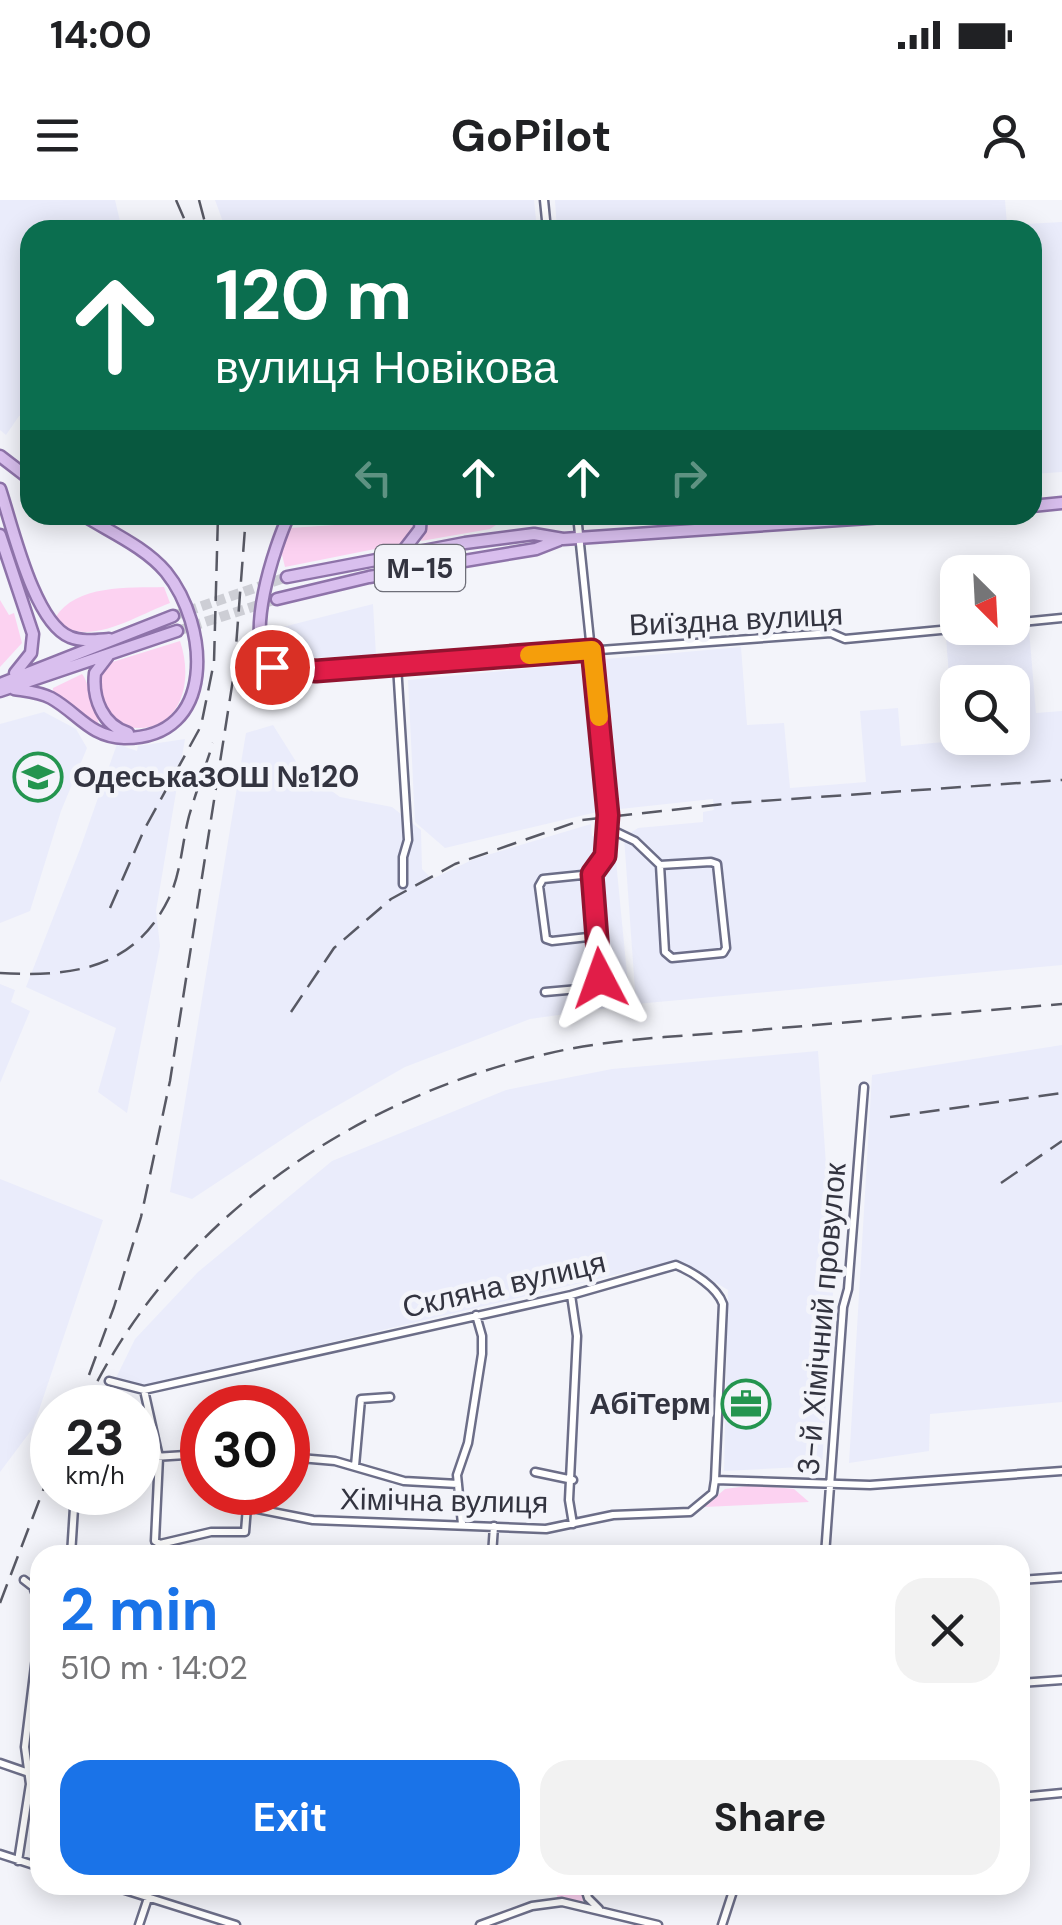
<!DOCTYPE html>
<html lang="en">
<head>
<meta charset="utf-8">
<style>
  :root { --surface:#fff; --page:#f2f2f2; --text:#202124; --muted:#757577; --accent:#1a73e8 }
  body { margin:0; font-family:"DM Sans",sans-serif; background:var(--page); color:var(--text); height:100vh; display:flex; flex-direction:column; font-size:38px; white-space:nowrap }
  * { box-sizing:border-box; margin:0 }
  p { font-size:32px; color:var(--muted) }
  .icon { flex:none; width:55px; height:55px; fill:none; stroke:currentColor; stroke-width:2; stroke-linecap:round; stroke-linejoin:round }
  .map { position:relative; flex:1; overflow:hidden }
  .side { position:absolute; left:30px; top:1345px; width:1000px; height:350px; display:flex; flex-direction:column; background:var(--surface); border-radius:30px; box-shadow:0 5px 25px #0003 }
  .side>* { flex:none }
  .guide { position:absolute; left:20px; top:20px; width:1022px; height:305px; border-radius:30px; box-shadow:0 5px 25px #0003; background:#0b6e4f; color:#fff; overflow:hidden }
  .needle { width:65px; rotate:156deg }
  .controls { position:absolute; left:940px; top:355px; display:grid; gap:20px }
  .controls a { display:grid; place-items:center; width:90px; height:90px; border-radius:20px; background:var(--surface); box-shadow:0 5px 25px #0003; font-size:50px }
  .speed { position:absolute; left:30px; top:1185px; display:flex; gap:20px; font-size:50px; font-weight:700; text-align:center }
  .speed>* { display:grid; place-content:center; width:130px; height:130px; border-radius:50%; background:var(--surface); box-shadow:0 5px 25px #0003; line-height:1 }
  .speed small { font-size:25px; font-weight:400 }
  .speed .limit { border:15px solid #d22; background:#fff; color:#111 }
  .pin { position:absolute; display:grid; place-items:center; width:85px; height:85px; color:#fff; margin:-42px; border:5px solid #fff; border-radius:50%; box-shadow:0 2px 10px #0007 }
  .me { position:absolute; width:110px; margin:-55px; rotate:356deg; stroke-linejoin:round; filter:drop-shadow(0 0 8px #0008) }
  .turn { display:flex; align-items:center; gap:35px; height:210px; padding:0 30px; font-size:45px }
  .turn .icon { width:130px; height:130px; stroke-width:2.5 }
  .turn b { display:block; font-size:70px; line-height:85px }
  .lanes { display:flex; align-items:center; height:95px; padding:0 30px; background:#0003; justify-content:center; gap:50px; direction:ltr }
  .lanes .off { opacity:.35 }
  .round { display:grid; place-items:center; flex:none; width:105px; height:105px; border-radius:30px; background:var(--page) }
  .overview { display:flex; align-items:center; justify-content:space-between; height:170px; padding:0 30px }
  h1 { font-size:60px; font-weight:700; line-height:75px; color:var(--accent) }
  .button { display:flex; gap:20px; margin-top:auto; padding:20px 30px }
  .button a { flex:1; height:115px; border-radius:30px; background:var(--accent); color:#fff; font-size:40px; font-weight:700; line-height:115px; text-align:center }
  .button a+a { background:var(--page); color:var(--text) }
  .status { display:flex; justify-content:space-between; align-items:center; height:70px; padding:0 50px; background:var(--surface); direction:ltr }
  .status svg { height:28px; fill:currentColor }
  header { display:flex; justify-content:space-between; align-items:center; height:130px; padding:0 30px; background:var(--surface); font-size:45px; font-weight:700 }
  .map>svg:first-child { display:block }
  .built { fill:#eaecfb; fill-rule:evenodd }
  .green { fill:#fcd2f1 }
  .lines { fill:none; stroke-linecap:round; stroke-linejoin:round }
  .primary-tunnel { stroke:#cdced5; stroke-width:10; stroke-dasharray:10 5; stroke-linecap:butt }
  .minor-casing { stroke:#6c6e88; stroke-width:11 }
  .primary-casing { stroke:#8e73a9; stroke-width:15 }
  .minor { stroke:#fff; stroke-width:6 }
  .primary { stroke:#d9bfee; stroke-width:10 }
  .rail { stroke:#585964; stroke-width:2.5; stroke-dasharray:20 10; stroke-linecap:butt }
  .route-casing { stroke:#92132f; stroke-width:25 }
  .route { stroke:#e11d48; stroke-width:18 }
  .slow { stroke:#f59e0b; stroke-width:18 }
  .labels { text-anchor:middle; stroke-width:9; stroke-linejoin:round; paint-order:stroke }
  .shield { fill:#f3f4fa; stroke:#6d6e78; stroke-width:2.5 }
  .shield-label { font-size:28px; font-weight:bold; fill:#333440 }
  .street-label { font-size:30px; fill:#333440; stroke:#f3f4fa }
  .poi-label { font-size:30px; font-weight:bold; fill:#333440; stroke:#f3f4fa; text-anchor:start }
</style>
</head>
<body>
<div class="status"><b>14:00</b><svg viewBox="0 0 49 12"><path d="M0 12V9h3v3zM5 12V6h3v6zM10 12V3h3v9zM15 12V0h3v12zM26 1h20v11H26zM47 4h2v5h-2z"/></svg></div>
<header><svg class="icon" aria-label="menu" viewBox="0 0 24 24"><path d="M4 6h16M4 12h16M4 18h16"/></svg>GoPilot<svg class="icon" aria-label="person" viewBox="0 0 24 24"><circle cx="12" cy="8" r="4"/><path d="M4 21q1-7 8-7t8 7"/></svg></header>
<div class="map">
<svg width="1062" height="1725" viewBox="0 0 1062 1725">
  <rect width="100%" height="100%" fill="#f3f4fa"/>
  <!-- built -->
  <path class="built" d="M 0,0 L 115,0 L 122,30 L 30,30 L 30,212 L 19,216 L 6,235 L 0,230 Z
    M 215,0 L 534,0 L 537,30 L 226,30 Z
    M 555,0 L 1005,0 L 1007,25 L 1062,22 L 1062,272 L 1033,274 L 1032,30 L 675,30 L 674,20 L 557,30 Z
    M 373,404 L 376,455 L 278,459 L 275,429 Z
    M 1029,430 L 1036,513 L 1062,511 L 1062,765 L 636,804 L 624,637 L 638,628 L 703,622 L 703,612 L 714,610 L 713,599 L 620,609 L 606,459 L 741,447 L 747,525 L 784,523 L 790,588 L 866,582 L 860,511 L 898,508 L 901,546 L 954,541 L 946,437 ZM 958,482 L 1012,482 L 1012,538 L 958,538 Z
    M 585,463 L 597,612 L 445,648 L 415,622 L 408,480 Z
    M 44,512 L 76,529 L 87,548 L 61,611 L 30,711 L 0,723 L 0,524 Z
    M 273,525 L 300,568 L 340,597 L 392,607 L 421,630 L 422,669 L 432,679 L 474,659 L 591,624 L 592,636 L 614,640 L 630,805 L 530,819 L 405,867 L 307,923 L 192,999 L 170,992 L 246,533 Z
    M 185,539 L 156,711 L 160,746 L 127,913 L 98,892 L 116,828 L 26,787 L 80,649 L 117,544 L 137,551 L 138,546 Z
    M 0,784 L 15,790 L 11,802 L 30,811 L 0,883 Z
    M 1062,845 L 1062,1202 L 930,1214 L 929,1251 L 849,1263 L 872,875 Z
    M 818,851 L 834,1078 L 822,1266 L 724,1271 L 728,1090 L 678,1060 L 146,1186 L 115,1180 L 135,1139 L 198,1072 L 332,961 L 506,890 L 612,869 Z
    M 0,979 L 103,1020 L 33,1228 L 0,1272 Z"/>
  <!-- green -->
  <path class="green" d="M 335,315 L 414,315 C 415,328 409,336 400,344 L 285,367 L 281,351 L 290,328 L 335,325 Z
    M 426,315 L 465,315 L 496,325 L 490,329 L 421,341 Z
    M 164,387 L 170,403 C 137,415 82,452 55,418 C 76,384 128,388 164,387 Z
    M 0,400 L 9,415 L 14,413 L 22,443 L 0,467 Z
    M 180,441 C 197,491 173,545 114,523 C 103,504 93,485 106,464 Z
    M 82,474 C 88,480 96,515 100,527 L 53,493 L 53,488 Z
    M 755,1285 L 794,1289 L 809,1302 L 704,1307 L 725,1289 Z
    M 557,1685 L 580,1685 L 583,1701 L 557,1700 Z"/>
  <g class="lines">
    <!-- primary-tunnel -->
    <path class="primary-tunnel" d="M 173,416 L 287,377
      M 177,431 L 277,399"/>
    <!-- minor casing -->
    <g class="minor-casing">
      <path id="minor" d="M 544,0 L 547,30
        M 1012,423 L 1062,418
        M 397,465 L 408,640 L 403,657 L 403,684
        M 273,467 L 316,471 L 831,433 L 845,439 L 962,428
        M 608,628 L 635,641 L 660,665 L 711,662 L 717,664 L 726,748 L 723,753 L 672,758 L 665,752 L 660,665
        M 592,674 L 543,679 L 539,686 L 546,739 L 552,741 L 597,736
        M 545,792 L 590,788 L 600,778 L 592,674 L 605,656 L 608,615 L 577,315
        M 571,1095 L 577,1136 L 569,1300 L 573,1324
        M 109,1181 L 144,1190 L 571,1095 L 676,1065 C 693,1072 717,1087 723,1104 L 715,1280
        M 144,1190 L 159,1257 L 155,1341 L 160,1344
        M 288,1257 L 335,1261 L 404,1281 L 458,1284
        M 138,1258 L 202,1254
        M 355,1266 L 361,1199 L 390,1197
        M 535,1272 L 573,1280
        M 255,1292 L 255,1307
        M 462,1324 L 457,1275 L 468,1243 L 482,1154 L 482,1136 L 476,1115
        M 71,1355 L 75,1292
        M 135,1355 L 158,1351 L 160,1344 L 211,1332 L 245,1332 L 247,1307 L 313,1320 L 546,1329 L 613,1315 L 690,1312 L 713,1293 L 715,1280 L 870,1285 L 1062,1271
        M 492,1355 L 494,1326
        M 825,1355 L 843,1107 L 848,1089 L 864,887
        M 24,1380 L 33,1387 L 40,1405
        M 1020,1380 L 1062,1377
        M 1020,1483 L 1062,1480
        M 0,1563 L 29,1573
        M 1020,1597 L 1062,1593
        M 0,1654 L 40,1667
        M 18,1661 L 30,1584 L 25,1547 L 40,1425
        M 109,1685 L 236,1725
        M 584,1685 L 588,1698 L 599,1709
        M 139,1725 L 148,1698
        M 480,1725 L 532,1706 L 562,1702 L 658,1725
        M 722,1725 L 735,1685"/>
    </g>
    <!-- primary casing -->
    <g class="primary-casing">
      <path id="primary" d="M 0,256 L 30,279
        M 0,289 C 12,325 34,423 70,437 C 82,442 96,440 109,439
        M 1032,306 L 1062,303
        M 0,335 L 33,434 L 31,453 L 15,473
        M 400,355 L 420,329 L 421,315
        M 287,377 L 465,343 L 534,334 L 563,339 L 913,315
        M 277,399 L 369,377 L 536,349 L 559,340
        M 108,456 L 95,473 C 92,499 103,525 128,533
        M 272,467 C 242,442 275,345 289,315
        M 0,484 L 173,416
        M 14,489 C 26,491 40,492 51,498 C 78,513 90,537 124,538 C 218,539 209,425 166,372 C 145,347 110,332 83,315
        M 0,491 L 177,431"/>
    </g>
    <!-- minor -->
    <use href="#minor" class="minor"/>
    <!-- primary -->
    <use href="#primary" class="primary"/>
    <!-- rail -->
    <path class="rail" d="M 176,0 L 189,30
      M 199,0 L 207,30
      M 110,708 L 144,630 L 201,526 L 214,462 L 218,315
      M 0,773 C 71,777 134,770 169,698 C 181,673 182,643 189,616 C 196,592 205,568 213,543
      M 291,812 L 334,748 L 391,699 L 455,664 L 582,620 L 733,603 L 1062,580
      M 890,917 L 1062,893
      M 1001,983 L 1062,941
      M 89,1175 L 114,1107 L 141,1017 L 170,881 L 234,473 L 246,315
      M 84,1208 C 174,1016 361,892 564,850 C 623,838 685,836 745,831 C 851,822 956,813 1062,804
      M 0,1403 L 52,1267"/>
  </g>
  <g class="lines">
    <!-- route casing -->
    <g class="route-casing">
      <path id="route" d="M 272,467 L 316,471 L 592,450 L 608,615 L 605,656 L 592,674 L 600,778"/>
    </g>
    <!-- route -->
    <use href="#route" class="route"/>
    <!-- slow -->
    <path class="slow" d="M 529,455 L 592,450 L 599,517"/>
  </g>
  <!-- icons -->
  <defs>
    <g id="school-ring" transform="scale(2.5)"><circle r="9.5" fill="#f3f4fa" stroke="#24954f" stroke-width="1.5"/><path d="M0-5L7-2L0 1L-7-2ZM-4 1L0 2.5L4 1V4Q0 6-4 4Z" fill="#24954f"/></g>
    <g id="office-ring" transform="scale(2.5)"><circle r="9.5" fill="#f3f4fa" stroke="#24954f" stroke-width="1.5"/><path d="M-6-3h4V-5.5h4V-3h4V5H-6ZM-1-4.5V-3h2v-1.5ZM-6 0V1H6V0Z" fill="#24954f"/></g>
  </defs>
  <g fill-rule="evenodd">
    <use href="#school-ring" x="38" y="577"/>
    <use href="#office-ring" x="746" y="1204"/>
  </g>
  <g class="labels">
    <!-- shield labels -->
    <rect class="shield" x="375" y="345" width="90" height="46" rx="8"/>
    <g class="shield-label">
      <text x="420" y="378">М-15</text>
    </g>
    <!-- street labels -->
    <g class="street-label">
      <text transform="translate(736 420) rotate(-3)" y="10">Виїздна вулиця</text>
      <text transform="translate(504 1085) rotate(-13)" y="10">Скляна вулиця</text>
      <text transform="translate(822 1119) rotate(-85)" y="10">3-й Хімічний провулок</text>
      <text transform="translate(444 1301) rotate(1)" y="10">Хімічна вулиця</text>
    </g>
    <!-- poi labels -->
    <g class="poi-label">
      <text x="73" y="587">ОдеськаЗОШ №120</text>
      <text x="711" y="1214" text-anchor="end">АбіТерм</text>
    </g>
  </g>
</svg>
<div class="controls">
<a><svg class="needle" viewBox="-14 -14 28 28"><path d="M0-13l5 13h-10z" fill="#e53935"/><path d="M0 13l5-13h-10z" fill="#757577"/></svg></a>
<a><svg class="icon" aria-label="search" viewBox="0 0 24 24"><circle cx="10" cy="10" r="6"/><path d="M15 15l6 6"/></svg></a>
</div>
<div class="speed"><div>23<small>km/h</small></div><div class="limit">30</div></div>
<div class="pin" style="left:272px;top:467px;background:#d93025"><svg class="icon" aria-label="arrive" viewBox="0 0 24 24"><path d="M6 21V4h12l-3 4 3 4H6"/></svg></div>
<svg class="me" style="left:600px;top:778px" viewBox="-20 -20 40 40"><path d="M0-17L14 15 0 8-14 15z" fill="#e11d48" stroke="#fff" stroke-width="4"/></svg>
<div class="guide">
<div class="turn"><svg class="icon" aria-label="ahead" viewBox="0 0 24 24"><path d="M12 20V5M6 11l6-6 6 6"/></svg><div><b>120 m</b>вулиця Новікова</div></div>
<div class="lanes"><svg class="icon off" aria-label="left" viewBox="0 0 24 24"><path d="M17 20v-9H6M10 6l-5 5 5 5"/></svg><svg class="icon" aria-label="ahead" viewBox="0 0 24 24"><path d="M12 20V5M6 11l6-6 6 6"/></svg><svg class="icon" aria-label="ahead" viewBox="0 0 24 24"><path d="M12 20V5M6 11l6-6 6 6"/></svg><svg class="icon off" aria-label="right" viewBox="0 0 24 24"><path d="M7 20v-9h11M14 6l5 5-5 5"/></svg></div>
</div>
<section class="side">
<div class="overview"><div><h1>2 min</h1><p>510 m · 14:02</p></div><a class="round"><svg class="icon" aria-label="close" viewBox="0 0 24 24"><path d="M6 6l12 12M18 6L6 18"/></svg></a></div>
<div class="button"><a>Exit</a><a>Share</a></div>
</section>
</div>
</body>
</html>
